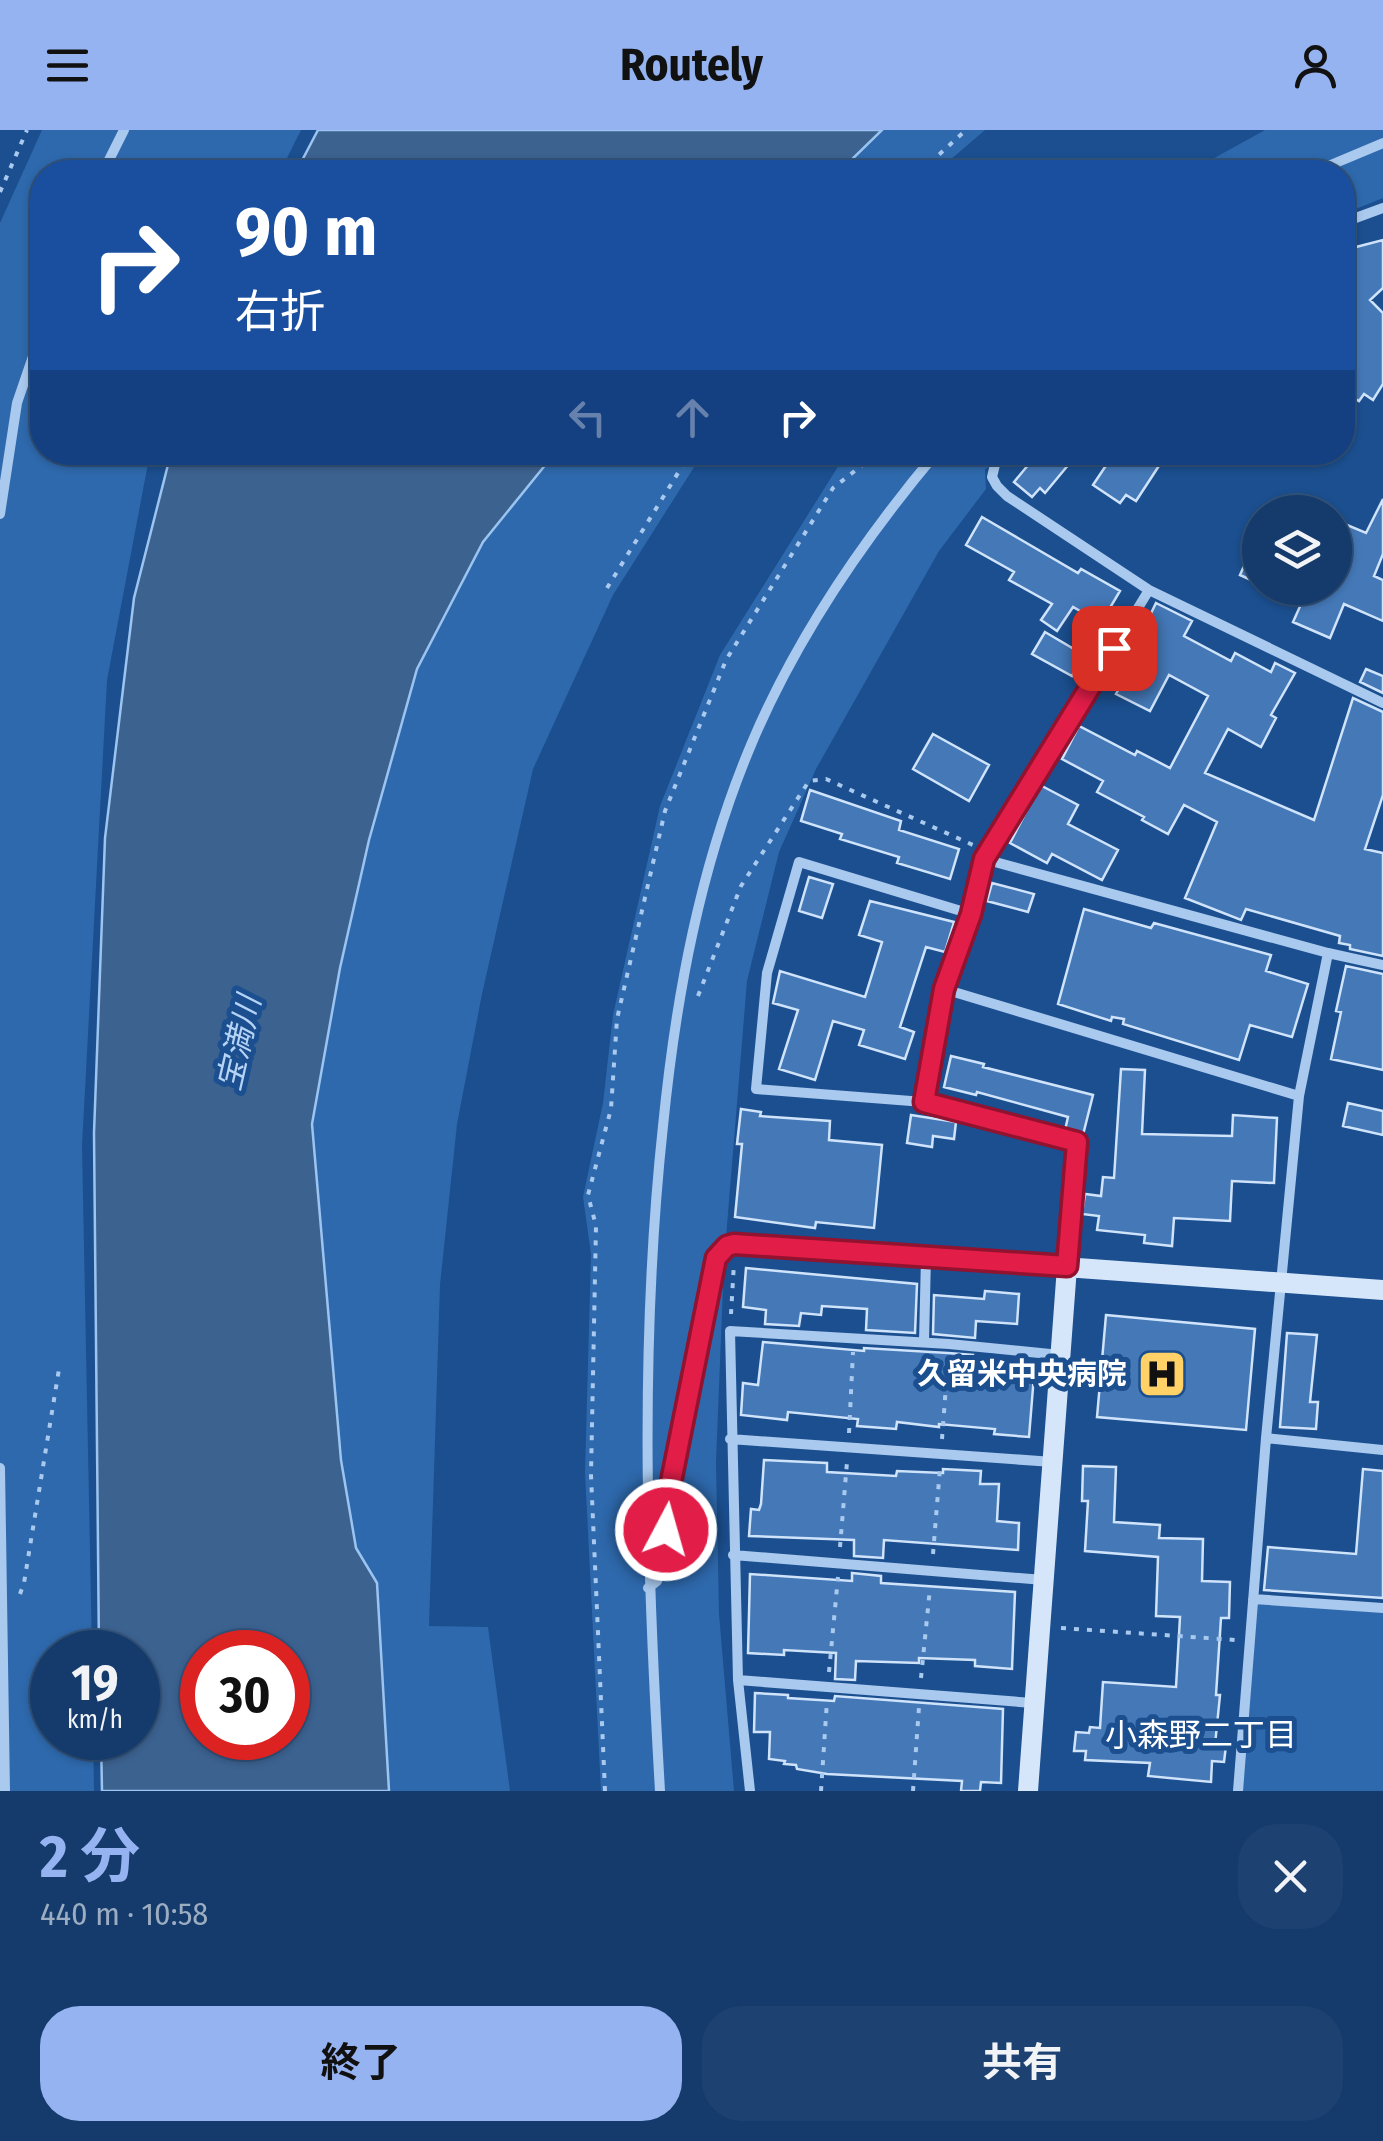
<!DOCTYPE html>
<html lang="ja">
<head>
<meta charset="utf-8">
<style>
  :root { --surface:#143b6b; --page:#1d4271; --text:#f1f3f6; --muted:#9dadc1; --line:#33557e; --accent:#95b2f1 }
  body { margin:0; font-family:"Fira Sans Condensed","Noto Sans JP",sans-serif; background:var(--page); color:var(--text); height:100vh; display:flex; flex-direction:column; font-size:38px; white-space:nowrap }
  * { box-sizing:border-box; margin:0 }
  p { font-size:32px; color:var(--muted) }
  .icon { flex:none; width:55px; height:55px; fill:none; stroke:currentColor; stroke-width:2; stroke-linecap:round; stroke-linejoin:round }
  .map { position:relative; height:1661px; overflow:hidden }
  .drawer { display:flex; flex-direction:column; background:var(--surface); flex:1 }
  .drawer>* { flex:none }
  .banner { position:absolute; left:30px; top:30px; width:1325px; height:305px; border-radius:40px; box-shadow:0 2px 8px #0004,0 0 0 2px var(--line); background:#1a4fa0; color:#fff; overflow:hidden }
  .fabs { position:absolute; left:1242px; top:365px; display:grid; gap:20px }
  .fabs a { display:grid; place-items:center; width:110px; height:110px; border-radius:50%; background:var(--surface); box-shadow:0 2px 8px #0004,0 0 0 2px var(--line); font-size:50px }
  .speed { position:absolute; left:30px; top:1500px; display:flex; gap:20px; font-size:50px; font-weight:700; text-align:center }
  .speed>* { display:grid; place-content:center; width:130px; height:130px; border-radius:50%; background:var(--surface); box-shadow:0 2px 8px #0004,0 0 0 2px var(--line); line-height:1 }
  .speed small { font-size:25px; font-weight:400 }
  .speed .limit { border:15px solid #d22; background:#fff; color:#111 }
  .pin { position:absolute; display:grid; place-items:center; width:85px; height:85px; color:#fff; margin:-42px; border-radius:20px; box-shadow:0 5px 15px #0006 }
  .me { position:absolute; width:110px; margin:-55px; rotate:6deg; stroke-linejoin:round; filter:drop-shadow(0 0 8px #0008) }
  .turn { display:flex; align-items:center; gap:35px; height:210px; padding:0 40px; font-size:45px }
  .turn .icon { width:130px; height:130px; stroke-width:2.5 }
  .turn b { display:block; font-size:70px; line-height:85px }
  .lanes { display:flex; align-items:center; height:95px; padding:0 40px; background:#0003; justify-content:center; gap:50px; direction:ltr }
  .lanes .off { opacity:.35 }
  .round { display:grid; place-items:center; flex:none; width:105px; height:105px; border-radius:40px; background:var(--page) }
  .head { display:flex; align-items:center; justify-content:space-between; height:170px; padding:0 40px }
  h1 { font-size:60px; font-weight:700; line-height:75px; color:var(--accent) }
  .button { display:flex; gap:20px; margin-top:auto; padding:20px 40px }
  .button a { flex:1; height:115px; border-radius:40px; background:var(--accent); color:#111; font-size:40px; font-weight:700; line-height:115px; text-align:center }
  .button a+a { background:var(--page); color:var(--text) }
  header { display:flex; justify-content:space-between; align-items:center; height:130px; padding:0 40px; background:var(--accent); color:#111; font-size:45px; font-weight:700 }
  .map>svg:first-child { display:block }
  .green { fill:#2e69ad }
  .water { fill:#3c6290; stroke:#9cc4f0; stroke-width:2.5; fill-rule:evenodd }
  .building { fill:#4478b7; stroke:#cfe3fa; stroke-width:2.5 }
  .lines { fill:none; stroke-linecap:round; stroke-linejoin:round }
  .path { stroke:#a9c9ee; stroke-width:4; stroke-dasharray:5 8; stroke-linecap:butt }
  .street { stroke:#a9c9ee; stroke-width:10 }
  .secondary { stroke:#d6e6fa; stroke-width:20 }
  .route-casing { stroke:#92132f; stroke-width:25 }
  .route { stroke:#e11d48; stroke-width:18 }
  .labels { text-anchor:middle; stroke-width:10; stroke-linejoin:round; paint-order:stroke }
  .poi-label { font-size:30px; font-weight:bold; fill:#fff; stroke:#1b4f8f; text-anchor:end }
  .water-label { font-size:32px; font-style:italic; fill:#b5d3f5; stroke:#1b4f8f }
  .neighbourhood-label { font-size:32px; fill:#fff; stroke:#1b4f8f }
</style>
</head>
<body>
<header><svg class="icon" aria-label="menu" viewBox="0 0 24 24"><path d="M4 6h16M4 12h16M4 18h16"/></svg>Routely<svg class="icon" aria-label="person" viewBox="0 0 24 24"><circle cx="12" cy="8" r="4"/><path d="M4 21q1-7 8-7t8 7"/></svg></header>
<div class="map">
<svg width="1383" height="1661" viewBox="0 0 1383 1661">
  <rect width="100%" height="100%" fill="#1b4f8f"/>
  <!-- green -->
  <path class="green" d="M 42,0 L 301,0 L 280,42 L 42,42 L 42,322 L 150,323 L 107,550 L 82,1016 L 92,1522 L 52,1522 L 52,1608 L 93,1608 L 94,1661 L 0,1661 L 0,93 Z
    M 882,0 L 985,0 L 936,42 L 839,42 Z
    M 1265,0 L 1383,0 L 1383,68 L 1343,84 L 1342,42 L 1189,42 Z
    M 555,323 L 703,323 L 613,465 L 533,639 L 482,864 L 457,994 L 440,1155 L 429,1496 L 488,1497 L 510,1661 L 389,1661 L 377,1453 L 356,1418 L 341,1329 L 312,994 L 340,838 L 369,710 L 417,539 L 483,412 Z
    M 837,323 L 1015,323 L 985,339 L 986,359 L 939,421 L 816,639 L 779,722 L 747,851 L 724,1132 L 716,1332 L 719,1484 L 734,1661 L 601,1661 L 585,1342 L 591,1124 L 583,1067 L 603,973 L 613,885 L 660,676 L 720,525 L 844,327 Z
    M 1256,1474 L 1383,1482 L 1383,1661 L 1241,1661 Z"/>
  <!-- water -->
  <path class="water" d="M 318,0 L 882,0 L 839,42 L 296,42 Z
    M 171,323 L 555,323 L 483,412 L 417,539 L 369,710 L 340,838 L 312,994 L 341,1330 L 356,1418 L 377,1453 L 389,1661 L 102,1661 L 101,1608 L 138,1608 L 138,1522 L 99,1522 L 94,1003 L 105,708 L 134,468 ZM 202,1522 L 288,1522 L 288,1608 L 202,1608 Z"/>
  <!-- building -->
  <path class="building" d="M 1383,110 L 1383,158 L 1370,170 L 1383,183 L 1383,254 L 1373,270 L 1364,264 L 1359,271 L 1342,261 L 1342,120 L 1352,112 L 1356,117 Z
    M 1039,322 L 1079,322 L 1045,363 L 1040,358 L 1032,367 L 1014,352 Z
    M 1115,322 L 1168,322 L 1136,371 L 1126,365 L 1120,373 L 1093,355 Z
    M 1383,369 L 1383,424 L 1374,446 L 1383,450 L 1383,491 L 1344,474 L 1330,508 L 1293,492 L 1302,472 L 1269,458 L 1335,458 L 1335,390 L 1366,403 Z
    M 982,387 L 1078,443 L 1081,439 L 1120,461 L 1101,493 L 1073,477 L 1057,501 L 1041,490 L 1052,474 L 1009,450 L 1014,442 L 966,415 Z
    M 1260,399 L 1260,454 L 1240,445 Z
    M 1156,473 L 1192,491 L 1184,506 L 1231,531 L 1235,523 L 1271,542 L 1275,533 L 1295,543 L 1271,585 L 1276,588 L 1261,617 L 1228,599 L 1205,643 L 1314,690 L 1353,568 L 1383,582 L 1383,665 L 1365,719 L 1383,723 L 1383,826 L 1350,819 L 1350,815 L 1339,813 L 1340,806 L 1246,779 L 1241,790 L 1185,768 L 1217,692 L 1184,675 L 1168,704 L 1142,690 L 1144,687 L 1097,662 L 1103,651 L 1062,629 L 1079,596 L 1135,625 L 1137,621 L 1170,638 L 1208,566 L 1169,545 L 1150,581 L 1116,564 L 1133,534 L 1128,531 Z
    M 1045,502 L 1084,525 L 1072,546 L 1032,524 Z
    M 1366,539 L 1383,546 L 1383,563 L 1360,552 Z
    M 933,604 L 989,635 L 969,671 L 913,639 Z
    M 1040,655 L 1078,675 L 1068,694 L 1118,720 L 1102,750 L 1052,724 L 1047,733 L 1010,713 Z
    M 810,660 L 901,691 L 899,700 L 959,719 L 950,749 L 897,733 L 899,727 L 840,709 L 842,704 L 801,691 Z
    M 809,747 L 833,754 L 822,788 L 799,781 Z
    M 992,753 L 1034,764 L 1028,782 L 987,771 Z
    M 870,771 L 954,792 L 945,822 L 926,817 L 900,897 L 914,902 L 905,929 L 859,915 L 864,900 L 833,891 L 815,950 L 779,939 L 798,880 L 773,873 L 780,841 L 865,867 L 882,812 L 859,805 Z
    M 1084,779 L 1151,798 L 1154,793 L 1271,825 L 1266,841 L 1308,854 L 1292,907 L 1250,895 L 1239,930 L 1123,894 L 1124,889 L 1112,887 L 1111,891 L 1058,874 Z
    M 1346,836 L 1383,844 L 1383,940 L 1331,929 L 1341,882 L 1336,881 Z
    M 951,926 L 984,934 L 983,937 L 1093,965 L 1083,1005 L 1065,1000 L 1068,987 L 977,962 L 976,965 L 944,957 Z
    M 1121,939 L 1145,940 L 1142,1004 L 1232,1006 L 1233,985 L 1277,988 L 1274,1053 L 1232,1051 L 1230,1091 L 1174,1088 L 1172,1116 L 1144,1113 L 1145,1105 L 1097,1100 L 1099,1086 L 1082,1084 L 1085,1064 L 1101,1066 L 1103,1047 L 1114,1048 Z
    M 1348,973 L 1383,981 L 1383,1005 L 1343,996 Z
    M 741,979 L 761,982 L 760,986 L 830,991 L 829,1010 L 882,1015 L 874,1098 L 816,1092 L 815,1098 L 735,1087 L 742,1014 L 737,1014 Z
    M 911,985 L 956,992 L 954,1009 L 933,1006 L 932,1017 L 907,1013 Z
    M 746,1138 L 917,1154 L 915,1203 L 866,1200 L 867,1179 L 822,1176 L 821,1185 L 801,1183 L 799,1196 L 765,1194 L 766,1180 L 743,1177 Z
    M 985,1161 L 1019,1164 L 1017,1194 L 976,1191 L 975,1208 L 933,1204 L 934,1165 L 984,1169 Z
    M 1106,1185 L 1255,1199 L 1246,1300 L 1097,1287 Z
    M 1287,1203 L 1317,1205 L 1310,1272 L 1318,1272 L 1316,1299 L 1280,1297 Z
    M 763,1212 L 864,1221 L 864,1218 L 948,1223 L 973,1225 L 973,1230 L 1035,1233 L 1029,1307 L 994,1304 L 995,1299 L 939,1294 L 939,1297 L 897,1292 L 896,1299 L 857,1296 L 858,1289 L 788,1282 L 787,1290 L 741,1285 L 743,1253 L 758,1255 Z
    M 764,1330 L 827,1333 L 827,1342 L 896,1346 L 897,1341 L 943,1343 L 943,1339 L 981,1341 L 980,1354 L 999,1354 L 997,1391 L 1019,1393 L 1018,1420 L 884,1410 L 883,1428 L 854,1426 L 854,1410 L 749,1406 L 751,1379 L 759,1380 L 761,1374 Z
    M 1083,1336 L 1116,1337 L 1114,1392 L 1160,1395 L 1159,1408 L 1203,1409 L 1202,1451 L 1230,1452 L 1229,1488 L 1221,1488 L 1216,1565 L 1220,1565 L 1215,1615 L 1226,1616 L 1224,1632 L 1212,1631 L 1211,1652 L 1148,1646 L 1150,1633 L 1085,1630 L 1086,1621 L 1074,1621 L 1076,1602 L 1089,1603 L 1090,1597 L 1100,1598 L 1103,1552 L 1176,1557 L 1180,1487 L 1156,1486 L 1158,1427 L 1085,1421 L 1088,1371 L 1082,1371 Z
    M 1363,1339 L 1383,1341 L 1383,1468 L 1264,1460 L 1268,1417 L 1356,1424 Z
    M 852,1443 L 881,1446 L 881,1453 L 1015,1462 L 1012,1539 L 975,1536 L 975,1530 L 919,1528 L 919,1533 L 856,1531 L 855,1550 L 835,1549 L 836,1523 L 784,1520 L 784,1525 L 748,1523 L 750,1444 L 852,1451 Z
    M 755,1563 L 788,1565 L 788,1568 L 834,1571 L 835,1566 L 1003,1579 L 1001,1653 L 981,1652 L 980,1661 L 961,1661 L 962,1651 L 827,1644 L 797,1639 L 796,1635 L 784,1634 L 785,1631 L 769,1629 L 770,1602 L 754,1602 Z"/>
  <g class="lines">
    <!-- path -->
    <path class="path" d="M 920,42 L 966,0
      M 0,62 L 27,0
      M 607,458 L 691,322
      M 698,866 L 741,756 L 809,651 L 826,649 L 973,715
      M 731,1184 L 734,1133
      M 849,1303 L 853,1222
      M 942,1309 L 948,1229
      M 840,1417 L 847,1332
      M 933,1424 L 940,1338
      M 20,1464 L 24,1453 L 59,1239
      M 1061,1498 L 1236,1510
      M 829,1542 L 838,1447
      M 921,1548 L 930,1458
      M 605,1661 L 591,1345 L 596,1096 L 588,1065 L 611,979 L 617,889 L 665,681 L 726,530 L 833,358 L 879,322
      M 821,1661 L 827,1571
      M 913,1661 L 919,1577"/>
    <!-- street -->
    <path class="street" d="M 103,42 L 124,0
      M 1314,42 L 1383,13
      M 1342,93 L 1383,78
      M 998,322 L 992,347 L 997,356 L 1007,366 L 1149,460 L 1383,573
      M 0,384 L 17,273 L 42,200
      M 984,729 L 1328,823 L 1383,835
      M 971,784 L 799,732 L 767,843 L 756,959 L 924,972 L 1077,1012 L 1067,1137
      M 944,859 L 1299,966
      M 924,972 L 944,859 L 971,784 L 984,729 L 1149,460
      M 924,1212 L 926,1127
      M 1266,1308 L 1383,1320
      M 730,1309 L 1053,1332
      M 0,1338 L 5,1661
      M 733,1425 L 1044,1450
      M 648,1458 L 657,1451 L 662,1439 L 669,1362 L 704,1180 L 716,1128 L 727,1116
      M 1253,1469 L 1383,1478
      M 738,1550 L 1033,1573
      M 660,1661 C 647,1439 639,1218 663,996 C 676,866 700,736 751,615 C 795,510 864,409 937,322
      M 750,1661 L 738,1550 L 730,1201 L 949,1214 L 1060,1225
      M 1238,1661 L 1266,1308 L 1299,966 L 1328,823"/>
    <!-- secondary -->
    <path class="secondary" d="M 727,1116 L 734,1113 L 1383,1160
      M 1028,1661 L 1067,1137"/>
  </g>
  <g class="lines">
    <!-- route casing -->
    <g class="route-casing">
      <path id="route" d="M 666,1400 L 669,1362 L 716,1128 L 727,1116 L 734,1114 L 1067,1136 L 1077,1012 L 924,972 L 944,859 L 971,784 L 984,729 L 1114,518"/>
    </g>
    <!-- route -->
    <use href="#route" class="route"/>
  </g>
  <!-- icons -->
  <defs>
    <g id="hospital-square" transform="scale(2.5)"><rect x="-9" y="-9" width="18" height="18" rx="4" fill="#ffd166" stroke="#1b4f8f"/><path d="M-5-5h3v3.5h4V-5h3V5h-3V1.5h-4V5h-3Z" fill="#111"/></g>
  </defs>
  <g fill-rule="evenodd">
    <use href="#hospital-square" x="1162" y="1244"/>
  </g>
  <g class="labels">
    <!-- poi labels -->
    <g class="poi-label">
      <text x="1127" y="1254">久留米中央病院</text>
    </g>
    <!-- water labels -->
    <g class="water-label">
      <text transform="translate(239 913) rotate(-77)" y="11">宝満川</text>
    </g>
    <!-- neighbourhood labels -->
    <g class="neighbourhood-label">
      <text x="1201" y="1616">小森野二丁目</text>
    </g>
  </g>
</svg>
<div class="fabs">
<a><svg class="icon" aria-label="layers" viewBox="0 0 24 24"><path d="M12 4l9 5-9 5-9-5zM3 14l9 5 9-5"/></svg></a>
</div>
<div class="speed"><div>19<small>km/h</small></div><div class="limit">30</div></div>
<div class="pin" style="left:1114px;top:518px;background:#d93025"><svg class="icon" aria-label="arrive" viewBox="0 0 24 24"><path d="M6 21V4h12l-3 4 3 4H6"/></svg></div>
<svg class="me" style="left:666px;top:1400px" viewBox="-20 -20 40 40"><circle r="17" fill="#e11d48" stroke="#fff" stroke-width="3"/><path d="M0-11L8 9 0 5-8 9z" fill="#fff"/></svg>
<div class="banner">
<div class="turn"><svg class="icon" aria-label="right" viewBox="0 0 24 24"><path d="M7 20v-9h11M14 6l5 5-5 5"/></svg><div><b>90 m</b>右折</div></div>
<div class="lanes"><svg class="icon off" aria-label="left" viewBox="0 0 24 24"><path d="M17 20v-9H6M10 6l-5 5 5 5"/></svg><svg class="icon off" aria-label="ahead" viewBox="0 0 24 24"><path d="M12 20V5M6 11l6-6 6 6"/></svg><svg class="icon" aria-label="right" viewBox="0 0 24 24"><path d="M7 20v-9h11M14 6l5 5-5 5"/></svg></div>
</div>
</div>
<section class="drawer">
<div class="head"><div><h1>2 分</h1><p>440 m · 10:58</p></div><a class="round"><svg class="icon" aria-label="close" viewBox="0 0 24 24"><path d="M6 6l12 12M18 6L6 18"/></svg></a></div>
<div class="button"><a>終了</a><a>共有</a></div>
</section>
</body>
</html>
